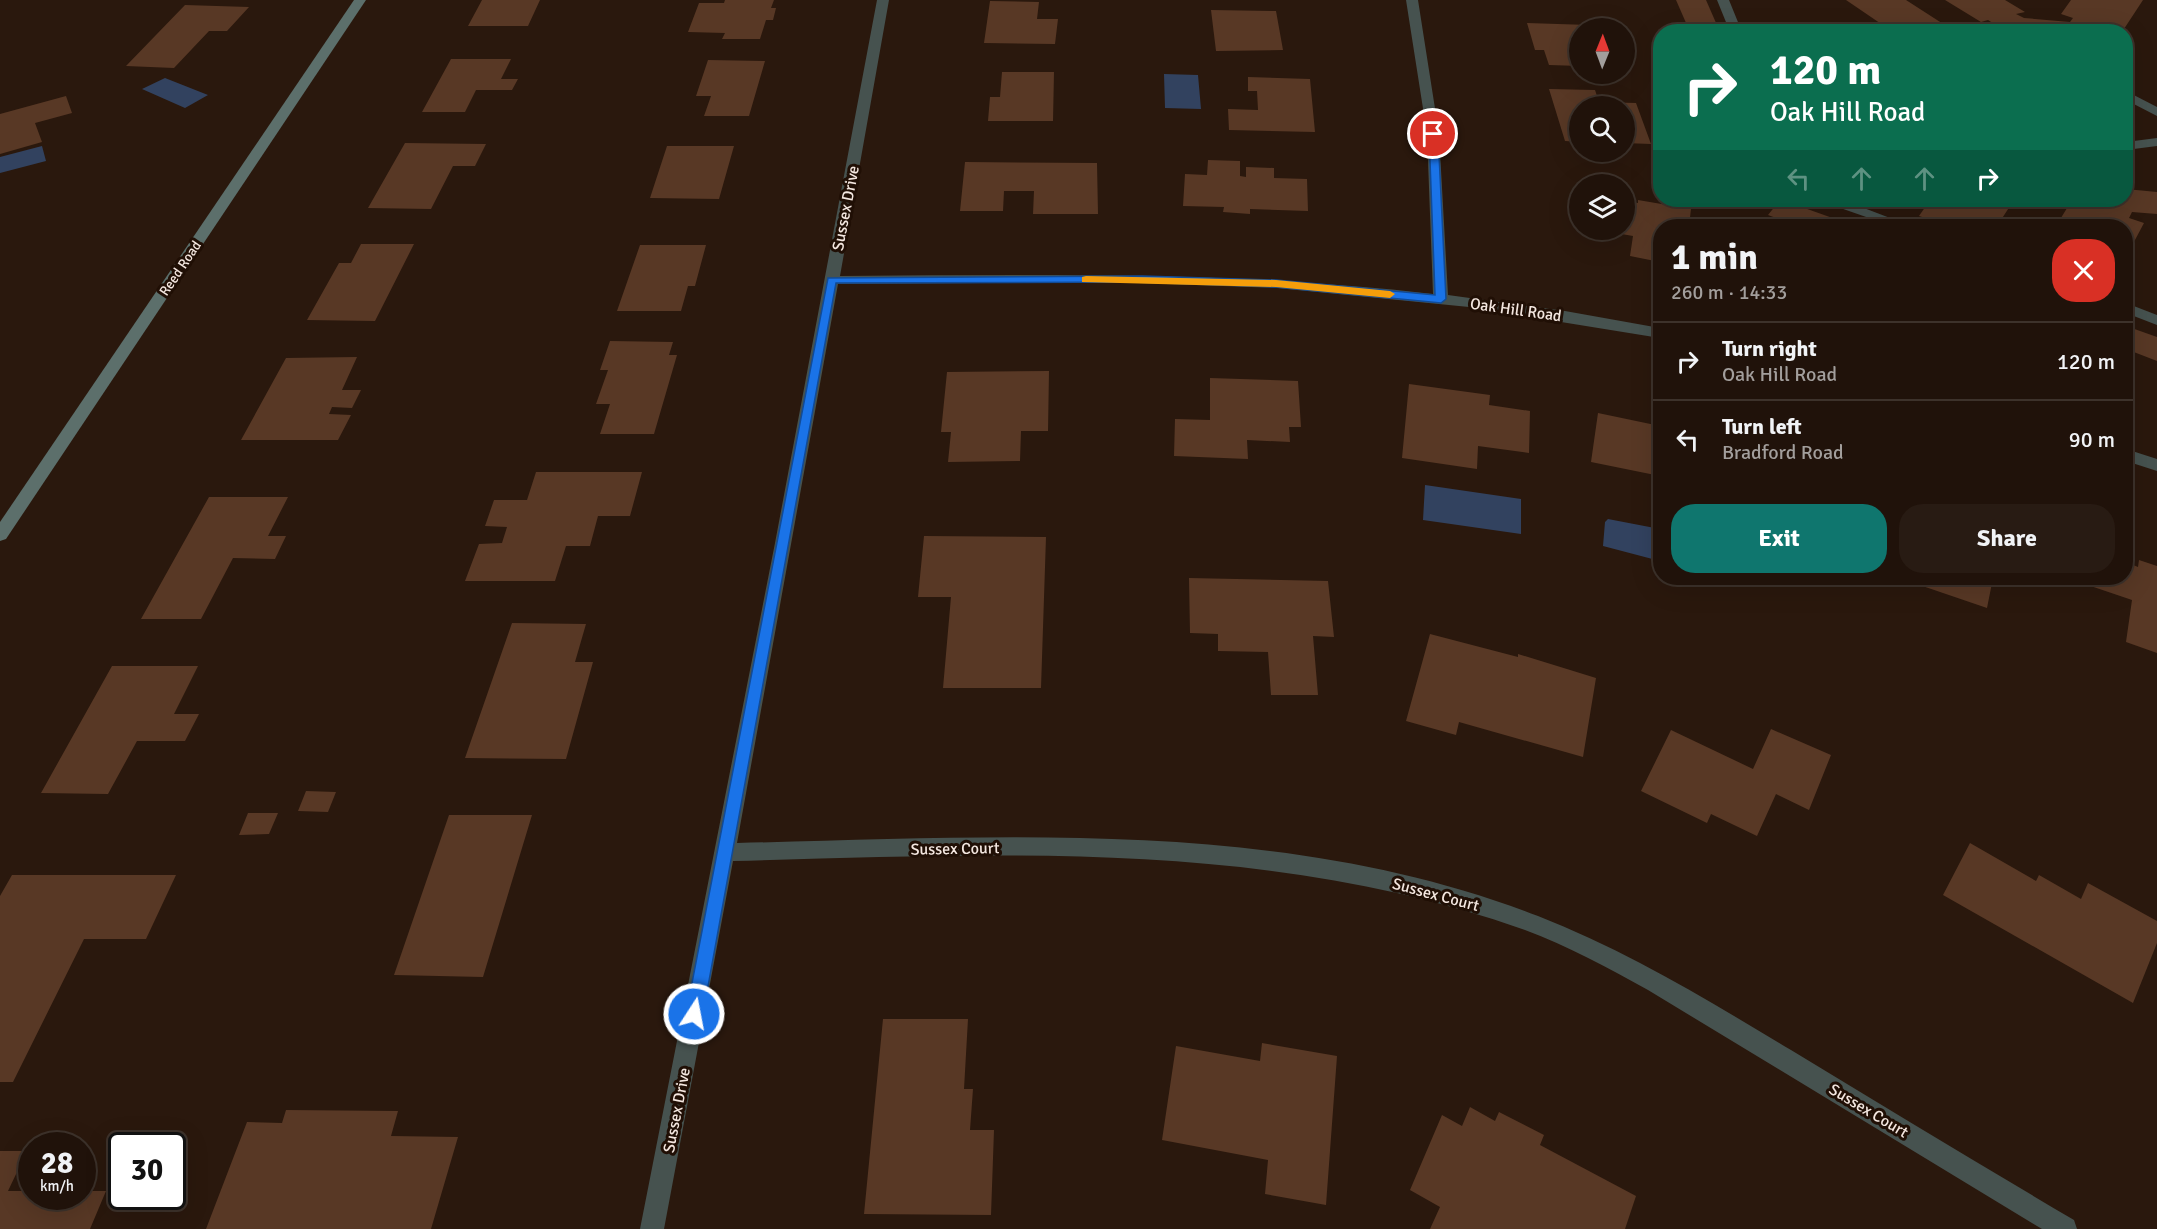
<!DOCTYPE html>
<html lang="en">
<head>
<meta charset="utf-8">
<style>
  :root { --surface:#20120a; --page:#281b13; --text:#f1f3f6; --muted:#a29e9c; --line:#3d322b; --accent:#0f766e }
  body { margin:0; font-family:Signika,sans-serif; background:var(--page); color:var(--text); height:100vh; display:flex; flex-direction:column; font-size:22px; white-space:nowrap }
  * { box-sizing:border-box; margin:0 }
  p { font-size:20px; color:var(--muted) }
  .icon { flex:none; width:33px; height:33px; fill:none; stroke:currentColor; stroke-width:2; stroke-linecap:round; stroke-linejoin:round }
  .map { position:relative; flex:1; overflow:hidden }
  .panel { position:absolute; left:1653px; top:219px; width:480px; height:366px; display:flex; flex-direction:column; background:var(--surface); border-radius:24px; box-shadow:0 6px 24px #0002,0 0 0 2px var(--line) }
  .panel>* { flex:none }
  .banner { position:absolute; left:1653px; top:24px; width:480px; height:183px; border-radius:24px; box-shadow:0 6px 24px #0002,0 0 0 2px var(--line); background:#0b6e4f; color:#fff; overflow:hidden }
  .needle { width:39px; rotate:1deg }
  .fabs { position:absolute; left:1569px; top:18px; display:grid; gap:12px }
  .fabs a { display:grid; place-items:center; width:66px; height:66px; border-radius:50%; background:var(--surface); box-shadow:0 6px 24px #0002,0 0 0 2px var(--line); font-size:30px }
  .speed { position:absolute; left:18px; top:1132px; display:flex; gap:12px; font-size:30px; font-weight:700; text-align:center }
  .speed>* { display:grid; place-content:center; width:78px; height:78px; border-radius:50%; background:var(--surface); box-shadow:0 6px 24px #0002,0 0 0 2px var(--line); line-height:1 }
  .speed small { font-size:15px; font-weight:400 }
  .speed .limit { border:3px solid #111; border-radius:9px; background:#fff; color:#111 }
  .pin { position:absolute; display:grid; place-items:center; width:51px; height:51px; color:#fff; margin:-26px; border:3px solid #fff; border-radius:50%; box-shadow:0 2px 6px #0007 }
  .me { position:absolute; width:66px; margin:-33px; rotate:11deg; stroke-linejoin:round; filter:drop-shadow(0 0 4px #0008) }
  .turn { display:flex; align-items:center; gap:21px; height:126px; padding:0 18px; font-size:27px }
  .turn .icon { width:78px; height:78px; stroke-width:2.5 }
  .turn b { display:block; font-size:42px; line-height:51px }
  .lanes { display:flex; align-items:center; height:57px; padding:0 18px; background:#0003; justify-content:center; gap:30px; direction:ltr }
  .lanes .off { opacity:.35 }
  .round { display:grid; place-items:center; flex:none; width:63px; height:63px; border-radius:24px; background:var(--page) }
  .summary { display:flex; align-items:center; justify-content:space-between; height:102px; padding:0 18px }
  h1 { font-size:36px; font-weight:700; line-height:45px }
  .action { display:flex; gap:12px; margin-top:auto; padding:12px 18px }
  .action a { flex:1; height:69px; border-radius:24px; background:var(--accent); color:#fff; font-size:24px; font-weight:700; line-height:69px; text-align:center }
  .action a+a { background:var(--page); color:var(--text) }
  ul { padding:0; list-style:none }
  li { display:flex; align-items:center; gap:18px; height:78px; padding:0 18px; border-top:2px solid var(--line) }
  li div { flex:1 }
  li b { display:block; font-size:22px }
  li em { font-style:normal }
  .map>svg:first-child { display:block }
  .water { fill:#32425f }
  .building { fill:#583825 }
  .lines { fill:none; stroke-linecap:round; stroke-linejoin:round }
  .lane { fill:#46524f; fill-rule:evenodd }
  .street { fill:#46524f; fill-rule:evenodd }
  .secondary { fill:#5c6f6b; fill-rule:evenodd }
  .route { fill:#1a73e8; stroke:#114b97; stroke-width:1.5 }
  .slow { fill:#f59e0b }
  .labels { text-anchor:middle; stroke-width:6; stroke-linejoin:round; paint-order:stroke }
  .far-street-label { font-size:14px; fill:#f4e7e0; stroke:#200f05 }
  .street-label { font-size:16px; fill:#f4e7e0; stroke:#200f05 }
</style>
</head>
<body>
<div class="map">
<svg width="2157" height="1229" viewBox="0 0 2157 1229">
  <rect width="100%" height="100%" fill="#2a180d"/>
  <!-- water -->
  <path class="water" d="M 1164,74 L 1198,75 L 1201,109 L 1165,108 Z
    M 165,78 L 208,95 L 185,108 L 142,89 Z
    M 42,146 L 46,161 L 0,173 L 0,157 Z
    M 1425,485 L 1521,499 L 1521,534 L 1423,520 Z
    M 1608,519 L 1660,529 L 1660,561 L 1603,546 L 1605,522 Z"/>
  <!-- building -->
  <path class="building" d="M 482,0 L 540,0 L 528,26 L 468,26 Z
    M 725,0 L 774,0 L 771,8 L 776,8 L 773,20 L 766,20 L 760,39 L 722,39 L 725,33 L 688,32 L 699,3 L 724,3 Z
    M 1676,0 L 1706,0 L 1720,32 L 1690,32 Z
    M 1846,0 L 1906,0 L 1951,29 L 1893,32 Z
    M 1945,0 L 2005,0 L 2025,12 L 2016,14 L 2024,18 L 2070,22 L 2073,18 L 2061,14 L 2071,0 L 2143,0 L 2122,32 L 2111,29 L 2109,32 L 2007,32 L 1988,20 L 1981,22 Z
    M 990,1 L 1039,2 L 1037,19 L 1058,19 L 1055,44 L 984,43 Z
    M 185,5 L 249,7 L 227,31 L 209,31 L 174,68 L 126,66 Z
    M 1211,10 L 1276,11 L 1283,50 L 1216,51 Z
    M 1527,23 L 1589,25 L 1590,28 L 1580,28 L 1580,66 L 1549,65 L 1544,50 L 1535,50 Z
    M 451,59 L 511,59 L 501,79 L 518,79 L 512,90 L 476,90 L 465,112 L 422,112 Z
    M 708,60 L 765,61 L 749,116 L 704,116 L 711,96 L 696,96 Z
    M 1002,72 L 1054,72 L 1053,121 L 988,121 L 990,97 L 1000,97 Z
    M 1248,77 L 1310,79 L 1315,132 L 1229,130 L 1228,109 L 1258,110 L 1257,91 L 1248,91 Z
    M 1549,89 L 1595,90 L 1599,102 L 1636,103 L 1651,144 L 1624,143 L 1624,106 L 1580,106 L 1580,142 L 1565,141 Z
    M 66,96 L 72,113 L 35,123 L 42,142 L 0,154 L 0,114 Z
    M 405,143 L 486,144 L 475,166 L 453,166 L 431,209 L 368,208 Z
    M 667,146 L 734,146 L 719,199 L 650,198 Z
    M 1208,160 L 1240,161 L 1240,176 L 1246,177 L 1246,167 L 1274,168 L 1274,178 L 1307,179 L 1308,211 L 1250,209 L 1250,214 L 1223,212 L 1224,207 L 1183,206 L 1185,174 L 1207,175 Z
    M 965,162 L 1097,163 L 1098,214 L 1033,214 L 1034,191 L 1004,191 L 1003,211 L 960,211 Z
    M 2126,189 L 2157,192 L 2157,214 L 2132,212 L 2129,218 L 2144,223 L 2126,257 L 2126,226 L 2056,226 L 2072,200 L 2085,203 L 2087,200 L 2126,200 Z
    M 1638,200 L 1691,209 L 1689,226 L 1660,226 L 1660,262 L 1630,256 L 1633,236 L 1604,231 L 1624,230 L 1624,201 L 1638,203 Z
    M 1780,200 L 1782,200 L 1855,226 L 1798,226 L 1768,215 Z
    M 1930,200 L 2014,200 L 1997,226 L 1950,226 L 1919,216 Z
    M 361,244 L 414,244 L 375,321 L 307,320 L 339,263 L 351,263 Z
    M 640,245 L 706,245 L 695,286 L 688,286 L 681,311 L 617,311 Z
    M 2126,326 L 2157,337 L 2157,361 L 2126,349 Z
    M 610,341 L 673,342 L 669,355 L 677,355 L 654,434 L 600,434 L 610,404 L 596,404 L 608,370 L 600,370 Z
    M 357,357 L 342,390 L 361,390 L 352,408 L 332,407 L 329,414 L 351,415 L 338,440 L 241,440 L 286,358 Z
    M 1049,371 L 1048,431 L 1021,431 L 1020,461 L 948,462 L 951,432 L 941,432 L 947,372 Z
    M 1210,378 L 1298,381 L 1301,427 L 1289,427 L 1290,442 L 1247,440 L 1248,459 L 1174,456 L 1175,419 L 1210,420 Z
    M 1409,384 L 1490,395 L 1489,405 L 1530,411 L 1529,453 L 1478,446 L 1477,469 L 1402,458 Z
    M 1598,413 L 1660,426 L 1660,476 L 1591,462 Z
    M 536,472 L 642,472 L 630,516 L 598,516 L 590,546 L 566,546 L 555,581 L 465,581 L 479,544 L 502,543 L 507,527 L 485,526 L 494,500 L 527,500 Z
    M 209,497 L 288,497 L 268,536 L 286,536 L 275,559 L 233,558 L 201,619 L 141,619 Z
    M 924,536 L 1046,537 L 1041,688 L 943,688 L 951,597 L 918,597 Z
    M 2139,560 L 2157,566 L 2157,653 L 2126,642 L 2132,600 L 2067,578 L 2126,578 L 2126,562 L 2138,567 Z
    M 1189,578 L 1328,581 L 1334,637 L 1313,636 L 1318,695 L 1271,695 L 1268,652 L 1218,651 L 1218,634 L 1190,633 Z
    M 1899,578 L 1993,578 L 1987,608 Z
    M 512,623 L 586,624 L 575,662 L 593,662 L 566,759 L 465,758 Z
    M 1430,634 L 1518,657 L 1518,654 L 1596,678 L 1583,757 L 1459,722 L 1456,735 L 1406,721 Z
    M 112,666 L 198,666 L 174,714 L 199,714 L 185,741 L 137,741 L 108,794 L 41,793 Z
    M 1771,729 L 1831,755 L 1809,810 L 1776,794 L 1757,836 L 1711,814 L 1707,823 L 1641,791 L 1671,730 L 1753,769 Z
    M 306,791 L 336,792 L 328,812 L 298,811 Z
    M 248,813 L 278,813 L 269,834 L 239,835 Z
    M 449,815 L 532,815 L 483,977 L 394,975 Z
    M 1970,843 L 2036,881 L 2039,875 L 2081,899 L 2088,883 L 2157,921 L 2157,943 L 2133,1003 L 1943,895 Z
    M 12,875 L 176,875 L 146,939 L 84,939 L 13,1082 L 0,1082 L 0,896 Z
    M 883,1019 L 968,1019 L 964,1089 L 973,1089 L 970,1130 L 994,1130 L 991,1215 L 864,1214 Z
    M 1262,1043 L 1337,1056 L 1326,1205 L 1265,1194 L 1268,1160 L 1162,1140 L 1176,1046 L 1260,1061 Z
    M 1470,1107 L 1495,1121 L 1499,1112 L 1544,1135 L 1540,1145 L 1636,1196 L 1625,1229 L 1430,1229 L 1440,1207 L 1410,1190 L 1442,1115 L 1462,1126 Z
    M 286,1110 L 398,1111 L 391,1136 L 458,1137 L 431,1229 L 206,1229 L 247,1122 L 282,1123 Z
    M 0,1151 L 27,1151 L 8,1191 L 32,1191 L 32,1197 L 82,1197 L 82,1191 L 106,1191 L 90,1229 L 0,1229 Z"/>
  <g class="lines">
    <!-- lane -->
    <path class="lane" d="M 1717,0 L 1729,0 L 1742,32 L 1730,32 Z
      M 1825,200 L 1843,200 L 1911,226 L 1892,226 L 1826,203 Z
      M 2126,303 L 2157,315 L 2157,325 L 2126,313 Z"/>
    <!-- street -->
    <path class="street" d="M 877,0 L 889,0 L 840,276 C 1039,275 1236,271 1433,294 L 1427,134 L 1406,0 L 1418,0 L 1439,134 L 1448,295 L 1565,311 L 1660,328 L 1660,338 L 1469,307 L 1277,288 L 1110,282 L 838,284 L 737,843 C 1003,837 1284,817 1538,916 C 1628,951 1709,1001 1791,1050 C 1885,1107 1979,1164 2074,1220 L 2077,1229 L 2042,1229 L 1648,990 C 1608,968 1568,946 1525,930 C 1268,839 1001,854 733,861 L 664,1229 L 640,1229 L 775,543 Z
      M 2126,91 L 2157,107 L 2157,116 L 2126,100 Z
      M 2157,138 L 2157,146 L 2126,150 L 2126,142 Z
      M 2126,449 L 2157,459 L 2157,471 L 2126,461 Z"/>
    <!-- secondary -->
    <path class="secondary" d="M 354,0 L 366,0 L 6,539 L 0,541 L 0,522 Z"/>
  </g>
  <!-- route -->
  <path class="route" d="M 1433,131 L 1438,134 L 1446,299 L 1441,303 L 1276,287 L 1142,282 L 836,283 L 703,1014 L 700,1020 L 694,1022 L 689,1020 L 686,1014 L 828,278 L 1142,276 L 1276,280 L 1435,295 L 1429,134 Z"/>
  <!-- slow -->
  <path class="slow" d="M 1086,276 L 1276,280 L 1390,291 L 1395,294 L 1390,298 L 1276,287 L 1082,282 L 1082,277 Z"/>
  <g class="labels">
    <!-- far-street labels -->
    <g class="far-street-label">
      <text transform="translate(180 268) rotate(-56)" y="5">Reed Road</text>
    </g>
    <!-- street labels -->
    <g class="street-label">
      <text transform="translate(845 208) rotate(-79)" y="6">Sussex Drive</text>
      <text transform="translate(1516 309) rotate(8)" y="6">Oak Hill Road</text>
      <text transform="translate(955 848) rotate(-1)" y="6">Sussex Court</text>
      <text transform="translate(1436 894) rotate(15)" y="6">Sussex Court</text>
      <text transform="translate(676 1110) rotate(-79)" y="6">Sussex Drive</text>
      <text transform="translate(1869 1110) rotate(31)" y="6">Sussex Court</text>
    </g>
  </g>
</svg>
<div class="fabs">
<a><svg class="needle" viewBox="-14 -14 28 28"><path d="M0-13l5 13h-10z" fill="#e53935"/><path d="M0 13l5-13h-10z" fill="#a29e9c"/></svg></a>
<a><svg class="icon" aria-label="search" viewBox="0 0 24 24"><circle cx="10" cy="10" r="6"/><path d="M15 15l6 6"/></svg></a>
<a><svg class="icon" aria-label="layers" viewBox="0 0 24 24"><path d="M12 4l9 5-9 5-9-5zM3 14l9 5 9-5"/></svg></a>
</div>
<div class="speed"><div>28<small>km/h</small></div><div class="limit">30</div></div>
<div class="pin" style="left:1433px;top:134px;background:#d93025"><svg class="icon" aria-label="arrive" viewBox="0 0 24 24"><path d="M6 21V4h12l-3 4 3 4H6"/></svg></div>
<svg class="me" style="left:694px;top:1014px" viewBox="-20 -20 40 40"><circle r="17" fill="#1a73e8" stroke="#fff" stroke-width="3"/><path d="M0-11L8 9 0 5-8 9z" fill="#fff"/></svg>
<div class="banner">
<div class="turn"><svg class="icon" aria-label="right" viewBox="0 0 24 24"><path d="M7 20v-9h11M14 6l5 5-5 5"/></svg><div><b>120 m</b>Oak Hill Road</div></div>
<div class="lanes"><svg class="icon off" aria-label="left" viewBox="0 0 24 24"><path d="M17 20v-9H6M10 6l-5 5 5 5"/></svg><svg class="icon off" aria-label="ahead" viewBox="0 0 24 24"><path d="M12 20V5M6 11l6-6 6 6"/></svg><svg class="icon off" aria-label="ahead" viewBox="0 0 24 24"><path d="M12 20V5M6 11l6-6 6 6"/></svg><svg class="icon" aria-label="right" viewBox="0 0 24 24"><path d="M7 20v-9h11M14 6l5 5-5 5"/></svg></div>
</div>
<section class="panel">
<div class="summary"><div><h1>1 min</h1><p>260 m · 14:33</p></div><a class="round" style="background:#d93025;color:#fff"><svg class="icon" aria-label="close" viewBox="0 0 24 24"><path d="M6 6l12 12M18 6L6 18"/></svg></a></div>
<ul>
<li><svg class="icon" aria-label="right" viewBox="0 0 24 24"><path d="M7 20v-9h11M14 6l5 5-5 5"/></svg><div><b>Turn right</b><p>Oak Hill Road</p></div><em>120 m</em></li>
<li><svg class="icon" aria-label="left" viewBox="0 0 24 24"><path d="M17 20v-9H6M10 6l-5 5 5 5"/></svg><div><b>Turn left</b><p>Bradford Road</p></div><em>90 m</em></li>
</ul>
<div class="action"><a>Exit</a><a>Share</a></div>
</section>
</div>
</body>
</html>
